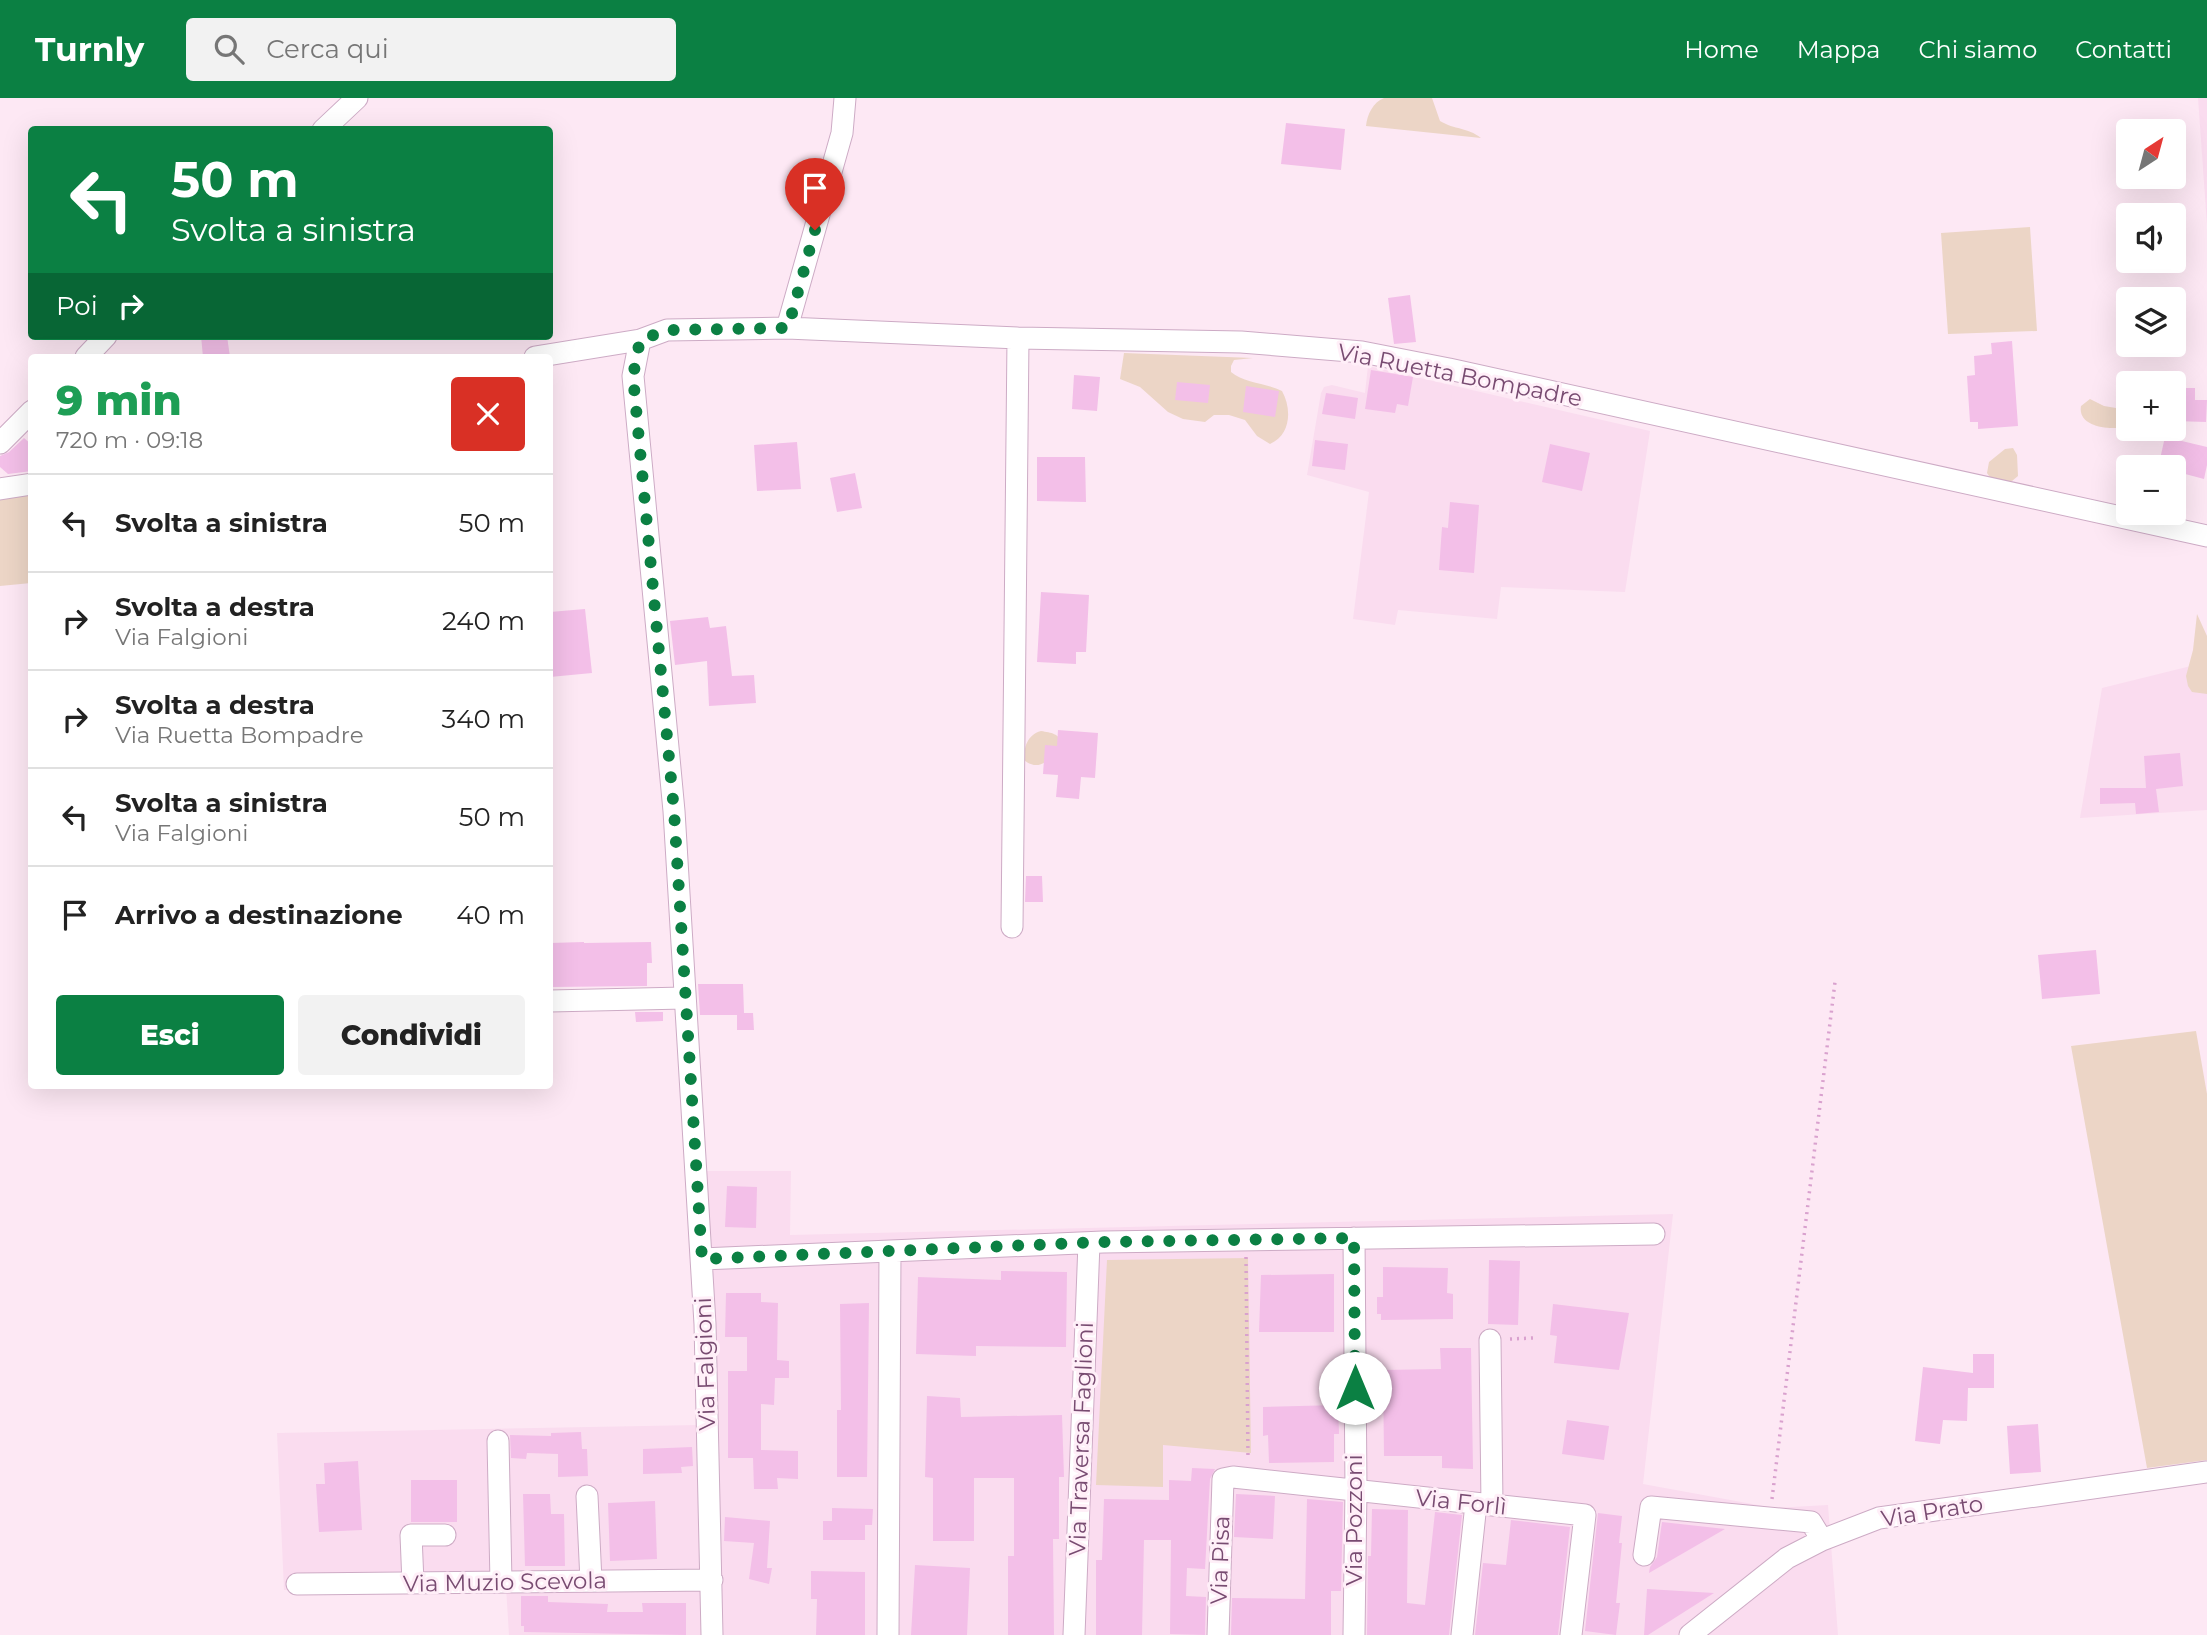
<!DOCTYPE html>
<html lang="it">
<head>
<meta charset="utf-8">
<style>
  :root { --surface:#fff; --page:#f2f2f2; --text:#222; --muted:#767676; --line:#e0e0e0; --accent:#0b8043 }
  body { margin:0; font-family:Montserrat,sans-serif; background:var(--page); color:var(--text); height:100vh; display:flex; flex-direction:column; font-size:26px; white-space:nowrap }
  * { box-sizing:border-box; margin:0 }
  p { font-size:23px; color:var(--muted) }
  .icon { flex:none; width:38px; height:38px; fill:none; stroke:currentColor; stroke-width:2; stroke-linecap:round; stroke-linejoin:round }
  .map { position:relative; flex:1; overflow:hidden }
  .panel { position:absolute; left:28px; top:256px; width:525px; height:735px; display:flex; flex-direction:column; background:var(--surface); border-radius:7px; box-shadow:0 7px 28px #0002 }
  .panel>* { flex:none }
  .top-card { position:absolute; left:28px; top:28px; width:525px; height:214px; border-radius:7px; box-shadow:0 7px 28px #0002; background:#0b8043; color:#fff; overflow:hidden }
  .needle { width:46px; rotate:36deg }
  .fabs { position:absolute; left:2116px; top:21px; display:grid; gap:14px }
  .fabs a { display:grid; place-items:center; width:70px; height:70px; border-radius:7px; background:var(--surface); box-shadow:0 7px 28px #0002; font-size:35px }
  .pin { position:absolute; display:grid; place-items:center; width:60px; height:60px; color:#fff; margin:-72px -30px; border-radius:50% 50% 50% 0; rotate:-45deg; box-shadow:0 0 7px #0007 }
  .pin .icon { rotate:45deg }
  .me { position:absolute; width:77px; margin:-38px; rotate:0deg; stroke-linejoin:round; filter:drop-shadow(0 0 5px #0008) }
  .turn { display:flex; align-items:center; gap:24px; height:147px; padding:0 28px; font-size:32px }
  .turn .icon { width:91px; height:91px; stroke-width:2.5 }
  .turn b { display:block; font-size:49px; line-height:60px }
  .then { display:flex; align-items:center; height:66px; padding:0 28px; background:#0003; gap:14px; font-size:26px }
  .round { display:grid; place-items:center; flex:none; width:74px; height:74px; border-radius:7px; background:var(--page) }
  .summary { display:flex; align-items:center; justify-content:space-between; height:119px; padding:0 28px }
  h1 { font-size:42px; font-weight:800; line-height:52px; color:#1e9e55 }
  .action { display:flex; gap:14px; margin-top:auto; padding:14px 28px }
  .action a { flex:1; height:80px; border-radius:7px; background:var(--accent); color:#fff; font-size:28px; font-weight:800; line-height:80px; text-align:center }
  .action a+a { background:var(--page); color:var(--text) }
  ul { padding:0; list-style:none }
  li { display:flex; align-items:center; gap:21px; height:98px; padding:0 28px; border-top:2px solid var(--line) }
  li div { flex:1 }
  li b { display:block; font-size:26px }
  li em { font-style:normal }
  header { display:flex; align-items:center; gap:42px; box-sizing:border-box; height:98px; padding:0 35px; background:var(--accent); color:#fff }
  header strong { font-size:33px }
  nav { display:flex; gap:38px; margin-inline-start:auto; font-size:24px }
  .search { width:490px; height:63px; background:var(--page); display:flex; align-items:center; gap:18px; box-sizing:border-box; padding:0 24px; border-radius:7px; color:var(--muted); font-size:26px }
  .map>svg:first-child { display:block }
  .residential { fill:#fadcef }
  .green { fill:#ecd5c6 }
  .building { fill:#f3bfe8 }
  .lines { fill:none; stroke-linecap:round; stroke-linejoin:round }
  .minor-casing { stroke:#cdabc5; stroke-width:23 }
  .path { stroke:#d9a1ce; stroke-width:3.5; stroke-dasharray:2 5; stroke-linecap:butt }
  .minor { stroke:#fff; stroke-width:21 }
  .route { stroke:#0b8043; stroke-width:12; stroke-dasharray:0 21.6 }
  .labels { text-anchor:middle; stroke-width:6; stroke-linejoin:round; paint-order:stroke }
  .street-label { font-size:23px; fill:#784b71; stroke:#ffeff8 }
</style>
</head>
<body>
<header>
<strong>Turnly</strong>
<div class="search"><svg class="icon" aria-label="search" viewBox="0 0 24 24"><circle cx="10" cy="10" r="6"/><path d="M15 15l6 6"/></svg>Cerca qui</div>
<nav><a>Home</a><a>Mappa</a><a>Chi siamo</a><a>Contatti</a></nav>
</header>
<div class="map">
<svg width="2207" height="1537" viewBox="0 0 2207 1537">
  <rect width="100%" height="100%" fill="#fde8f4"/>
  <!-- residential -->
  <path class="residential" d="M 2198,0 L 2207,0 L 2207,127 Z
    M 1368,268 L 1650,333 L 1625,494 L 1501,489 L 1497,521 L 1398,512 L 1395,527 L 1353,521 L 1369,394 L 1307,377 L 1321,295 L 1324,289 L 1332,287 L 1365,295 Z
    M 2207,564 L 2207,712 L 2080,720 L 2102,590 Z
    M 705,1073 L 791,1073 L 790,1137 L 1673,1116 L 1643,1386 L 1774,1410 L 1828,1407 L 1838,1537 L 719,1537 Z
    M 698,1327 L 702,1537 L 509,1537 L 506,1489 L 284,1492 L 277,1335 Z"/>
  <!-- green -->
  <path class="green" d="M 1384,0 L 1432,0 L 1440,23 C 1455,32 1467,29 1481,40 L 1366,28 C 1367,17 1373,4 1384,0 Z
    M 2030,129 L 2037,233 L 1948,236 L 1941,135 Z
    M 1124,255 L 1253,260 L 1234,262 L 1231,268 L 1231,274 C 1244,285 1266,285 1282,293 C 1292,311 1291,337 1270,346 L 1257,338 L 1245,322 L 1229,317 L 1214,317 L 1205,324 L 1183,321 L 1168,314 L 1140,289 L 1120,281 Z
    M 2090,301 L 2104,308 L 2128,312 L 2128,328 C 2113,333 2077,330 2081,308 Z
    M 2013,350 L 2017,357 L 2018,378 L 2012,383 L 1993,384 L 1987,375 L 1989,364 L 2005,351 Z
    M 31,392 L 31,485 L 0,488 L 0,397 Z
    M 2197,516 L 2207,538 L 2207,596 L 2192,594 L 2188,588 L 2186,578 L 2193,552 Z
    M 1041,633 C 1052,635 1058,635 1063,646 C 1052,658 1041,676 1024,662 C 1024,649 1027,637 1041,633 Z
    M 2196,933 L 2207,996 L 2207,1362 L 2147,1370 L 2071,948 Z
    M 1248,1160 L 1251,1355 L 1163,1347 L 1163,1389 L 1096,1387 L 1107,1162 Z"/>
  <!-- building -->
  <path class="building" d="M 1286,25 L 1345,31 L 1341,72 L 1281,66 Z
    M 1410,197 L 1416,244 L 1394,246 L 1388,200 Z
    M 201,238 L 227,238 L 230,259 L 203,259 Z
    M 2012,243 L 2018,328 L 1978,331 L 1978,324 L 1970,324 L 1967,278 L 1975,277 L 1974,258 L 1992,256 L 1991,245 Z
    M 1371,272 L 1413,279 L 1408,308 L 1397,306 L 1395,315 L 1365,311 Z
    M 1074,277 L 1100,279 L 1097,313 L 1072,311 Z
    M 1177,284 L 1210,287 L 1208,305 L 1175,302 Z
    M 1246,288 L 1279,293 L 1275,319 L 1243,314 Z
    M 2174,290 L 2195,290 L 2195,302 L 2207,302 L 2206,324 L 2174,323 Z
    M 1326,295 L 1358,300 L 1355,321 L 1322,316 Z
    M 2165,339 L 2207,349 L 2207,367 L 2204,381 L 2174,373 L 2174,369 L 2167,369 L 2168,362 L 2160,361 Z
    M 24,340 L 32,347 L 32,373 L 8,376 L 0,369 L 0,358 L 9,354 Z
    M 1315,342 L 1348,346 L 1345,372 L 1312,368 Z
    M 797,344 L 801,391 L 757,393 L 754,347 Z
    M 1550,346 L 1590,355 L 1582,393 L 1542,384 Z
    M 1037,359 L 1085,359 L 1086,404 L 1037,403 Z
    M 855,375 L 862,410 L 837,414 L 830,380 Z
    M 1450,404 L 1479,407 L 1474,475 L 1439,472 L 1442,429 L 1448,430 Z
    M 1041,494 L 1089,497 L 1086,554 L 1076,554 L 1076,566 L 1037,564 Z
    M 585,511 L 592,575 L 550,579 L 550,514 Z
    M 708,519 L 710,530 L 726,528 L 732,578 L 754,577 L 756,605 L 709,608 L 707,563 L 675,567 L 670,523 Z
    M 1058,632 L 1098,635 L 1095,680 L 1081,679 L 1079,701 L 1056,699 L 1058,677 L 1043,676 L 1045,647 L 1057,648 Z
    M 2180,655 L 2183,688 L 2156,691 L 2159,714 L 2136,716 L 2135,705 L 2100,706 L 2100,690 L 2146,690 L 2144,658 Z
    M 1026,778 L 1042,778 L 1043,804 L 1025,804 Z
    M 584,844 L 584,845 L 651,844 L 652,865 L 647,865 L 647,888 L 550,889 L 550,845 Z
    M 2096,852 L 2100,896 L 2042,901 L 2038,857 Z
    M 698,886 L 743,886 L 744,915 L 753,915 L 754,932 L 737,932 L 737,917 L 700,917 Z
    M 635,914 L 663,914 L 663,923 L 636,924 Z
    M 727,1088 L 757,1089 L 756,1130 L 725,1129 Z
    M 1489,1162 L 1520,1163 L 1518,1227 L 1488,1226 Z
    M 1383,1169 L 1448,1170 L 1447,1195 L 1453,1196 L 1453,1221 L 1381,1222 L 1381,1216 L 1377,1216 L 1377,1199 L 1383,1199 Z
    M 1001,1173 L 1067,1174 L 1066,1249 L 976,1248 L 976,1258 L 916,1256 L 918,1179 L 1001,1182 Z
    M 1334,1176 L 1334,1234 L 1259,1234 L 1261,1177 Z
    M 726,1195 L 761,1195 L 761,1204 L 778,1205 L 777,1262 L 789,1263 L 789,1280 L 775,1280 L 774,1307 L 761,1306 L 761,1352 L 798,1353 L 798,1381 L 777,1380 L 778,1391 L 754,1391 L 753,1360 L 728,1360 L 728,1273 L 747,1273 L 747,1239 L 725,1239 Z
    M 869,1205 L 867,1379 L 837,1379 L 837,1312 L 841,1312 L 840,1206 Z
    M 1553,1206 L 1629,1215 L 1619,1272 L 1554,1265 L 1557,1238 L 1550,1237 Z
    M 1440,1250 L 1471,1250 L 1473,1371 L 1442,1370 L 1442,1358 L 1384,1358 L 1383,1272 L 1441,1271 Z
    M 1973,1256 L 1994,1256 L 1994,1290 L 1968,1290 L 1967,1323 L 1943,1322 L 1940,1346 L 1915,1343 L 1923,1269 L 1973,1275 Z
    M 927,1298 L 960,1300 L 961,1319 L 1062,1317 L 1064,1379 L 1059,1379 L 1059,1441 L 1053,1441 L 1054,1537 L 1008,1537 L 1008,1458 L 1014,1458 L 1014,1380 L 974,1380 L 974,1443 L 933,1443 L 933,1380 L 925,1379 Z
    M 1338,1307 L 1339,1336 L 1334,1336 L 1334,1364 L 1269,1365 L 1268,1337 L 1263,1338 L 1263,1309 Z
    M 1567,1322 L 1609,1328 L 1604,1362 L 1562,1356 Z
    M 2038,1326 L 2041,1374 L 2010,1376 L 2007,1328 Z
    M 581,1334 L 582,1351 L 587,1351 L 588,1378 L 558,1379 L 558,1356 L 527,1355 L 526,1361 L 511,1360 L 510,1337 L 551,1338 L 551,1335 Z
    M 692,1349 L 693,1368 L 681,1369 L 682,1375 L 643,1376 L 643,1351 Z
    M 358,1363 L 362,1432 L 319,1434 L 316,1386 L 325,1386 L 324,1365 Z
    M 1192,1370 L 1215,1371 L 1210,1381 L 1205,1471 L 1187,1470 L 1186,1498 L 1206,1499 L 1205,1537 L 1170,1536 L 1171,1442 L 1144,1442 L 1142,1537 L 1096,1537 L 1096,1462 L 1102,1462 L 1104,1401 L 1169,1402 L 1169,1382 L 1191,1383 Z
    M 411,1382 L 457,1382 L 457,1424 L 411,1424 Z
    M 523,1396 L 550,1396 L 551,1416 L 564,1416 L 565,1468 L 525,1468 Z
    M 1236,1396 L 1275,1398 L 1273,1441 L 1234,1439 Z
    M 1307,1401 L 1343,1404 L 1341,1493 L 1331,1493 L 1331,1537 L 1231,1537 L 1232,1500 L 1305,1501 Z
    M 655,1403 L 657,1461 L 610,1463 L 608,1405 Z
    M 832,1410 L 873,1411 L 872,1427 L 865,1427 L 865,1442 L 823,1442 L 823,1423 L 832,1423 Z
    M 1372,1411 L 1408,1412 L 1407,1505 L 1425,1507 L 1435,1414 L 1462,1417 L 1449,1537 L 1367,1537 L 1368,1458 L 1371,1458 Z
    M 1598,1415 L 1622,1418 L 1619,1445 L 1622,1445 L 1616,1505 L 1620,1505 L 1616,1537 L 1585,1533 Z
    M 725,1419 L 770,1423 L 767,1470 L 772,1470 L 769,1486 L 749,1481 L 754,1445 L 724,1443 Z
    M 1511,1422 L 1570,1429 L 1558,1537 L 1475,1537 L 1483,1465 L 1506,1467 Z
    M 1662,1424 L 1725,1431 L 1649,1475 L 1650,1469 L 1657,1459 Z
    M 915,1467 L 970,1470 L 967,1537 L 911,1537 Z
    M 811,1473 L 865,1474 L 865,1537 L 816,1537 L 817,1501 L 811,1501 Z
    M 1647,1491 L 1714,1495 L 1648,1537 L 1644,1537 Z
    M 521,1498 L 548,1498 L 548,1504 L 608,1506 L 607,1514 L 643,1514 L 642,1505 L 686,1505 L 686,1537 L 524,1534 L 524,1528 L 521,1528 Z"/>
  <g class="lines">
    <!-- minor casing -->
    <g class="minor-casing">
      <path id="minor" d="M 323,32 L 357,0
        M 787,230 L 842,35 L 845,0
        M 640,242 L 633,278 L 674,713 L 705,1226 L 712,1537
        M 86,259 L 106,238
        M 535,259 L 640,242 L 667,232 L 787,230 L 1018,240 L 1241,244 L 1362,254 L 1449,271 L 2207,438
        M 0,345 L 32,313
        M 0,391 L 32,386
        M 1012,829 L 1018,240
        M 550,903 L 684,900
        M 702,1161 L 1103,1144 L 1654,1136
        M 1490,1242 L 1492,1407
        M 498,1343 L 501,1484
        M 587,1398 L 591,1483
        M 1644,1457 L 1651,1409 L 1811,1424 L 1822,1442
        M 413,1485 L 411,1437 L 445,1437
        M 297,1486 L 712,1482
        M 888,1537 L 890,1154
        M 1074,1537 L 1089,1145
        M 1218,1537 L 1223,1381 L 1233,1379 L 1585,1417 L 1571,1537
        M 1354,1537 L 1356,1391 L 1354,1140
        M 1462,1537 L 1476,1406
        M 1690,1537 L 1787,1460 L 1822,1442 L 1879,1420 L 2207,1374"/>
    </g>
    <!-- path -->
    <path class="path" d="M 1246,1159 L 1248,1361
      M 1510,1241 L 1533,1240
      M 1772,1401 L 1835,884"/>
    <!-- minor -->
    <use href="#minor" class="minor"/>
  </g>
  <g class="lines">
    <!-- route -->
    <path class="route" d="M 815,132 L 788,230 L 667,232 L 640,242 L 633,278 L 674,713 L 702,1161 L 1103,1144 L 1354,1140 L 1355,1290"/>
  </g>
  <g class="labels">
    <!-- street labels -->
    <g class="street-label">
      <text transform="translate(1460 277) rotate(11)" y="8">Via Ruetta Bompadre</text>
      <text transform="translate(705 1266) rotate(-92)" y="8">Via Falgioni</text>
      <text transform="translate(1081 1341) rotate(-88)" y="8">Via Traversa Faglioni</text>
      <text transform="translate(1461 1404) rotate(6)" y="8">Via Forlì</text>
      <text transform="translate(1932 1413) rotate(-9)" y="8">Via Prato</text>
      <text transform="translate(1354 1422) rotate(-90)" y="8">Via Pozzoni</text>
      <text transform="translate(1220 1462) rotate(-88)" y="8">Via Pisa</text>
      <text transform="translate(505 1484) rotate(-1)" y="8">Via Muzio Scevola</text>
    </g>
  </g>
</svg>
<div class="fabs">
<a><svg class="needle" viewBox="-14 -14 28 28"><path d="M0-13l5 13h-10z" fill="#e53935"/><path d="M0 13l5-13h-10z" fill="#767676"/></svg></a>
<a><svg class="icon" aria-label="sound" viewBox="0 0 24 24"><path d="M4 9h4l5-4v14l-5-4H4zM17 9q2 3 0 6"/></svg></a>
<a><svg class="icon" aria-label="layers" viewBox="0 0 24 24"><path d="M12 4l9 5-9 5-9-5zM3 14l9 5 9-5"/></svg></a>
<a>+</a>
<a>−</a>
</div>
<div class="pin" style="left:815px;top:132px;background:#d93025"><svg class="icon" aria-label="arrive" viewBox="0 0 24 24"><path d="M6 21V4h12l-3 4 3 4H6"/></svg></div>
<svg class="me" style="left:1355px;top:1290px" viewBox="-20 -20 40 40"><circle r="19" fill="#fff"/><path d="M0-13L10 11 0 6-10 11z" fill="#0b8043"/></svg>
<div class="top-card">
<div class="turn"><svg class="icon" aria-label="left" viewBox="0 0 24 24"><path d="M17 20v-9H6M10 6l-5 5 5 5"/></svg><div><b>50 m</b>Svolta a sinistra</div></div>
<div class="then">Poi<svg class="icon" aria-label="right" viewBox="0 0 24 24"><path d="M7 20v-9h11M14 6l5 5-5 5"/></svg></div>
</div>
<section class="panel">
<div class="summary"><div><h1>9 min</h1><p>720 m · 09:18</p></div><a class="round" style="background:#d93025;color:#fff"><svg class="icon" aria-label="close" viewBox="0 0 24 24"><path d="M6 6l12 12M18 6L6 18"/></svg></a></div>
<ul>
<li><svg class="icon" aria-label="left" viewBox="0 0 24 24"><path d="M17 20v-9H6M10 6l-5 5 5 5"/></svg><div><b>Svolta a sinistra</b></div><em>50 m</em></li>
<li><svg class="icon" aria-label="right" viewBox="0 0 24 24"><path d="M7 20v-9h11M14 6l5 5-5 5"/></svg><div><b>Svolta a destra</b><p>Via Falgioni</p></div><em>240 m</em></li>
<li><svg class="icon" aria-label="right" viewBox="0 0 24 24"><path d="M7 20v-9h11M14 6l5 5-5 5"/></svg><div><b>Svolta a destra</b><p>Via Ruetta Bompadre</p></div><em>340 m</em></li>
<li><svg class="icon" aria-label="left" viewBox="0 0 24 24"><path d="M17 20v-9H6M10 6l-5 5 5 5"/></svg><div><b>Svolta a sinistra</b><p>Via Falgioni</p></div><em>50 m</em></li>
<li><svg class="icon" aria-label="arrive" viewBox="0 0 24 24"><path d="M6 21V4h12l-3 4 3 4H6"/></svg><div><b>Arrivo a destinazione</b></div><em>40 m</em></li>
</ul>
<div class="action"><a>Esci</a><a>Condividi</a></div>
</section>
</div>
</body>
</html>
